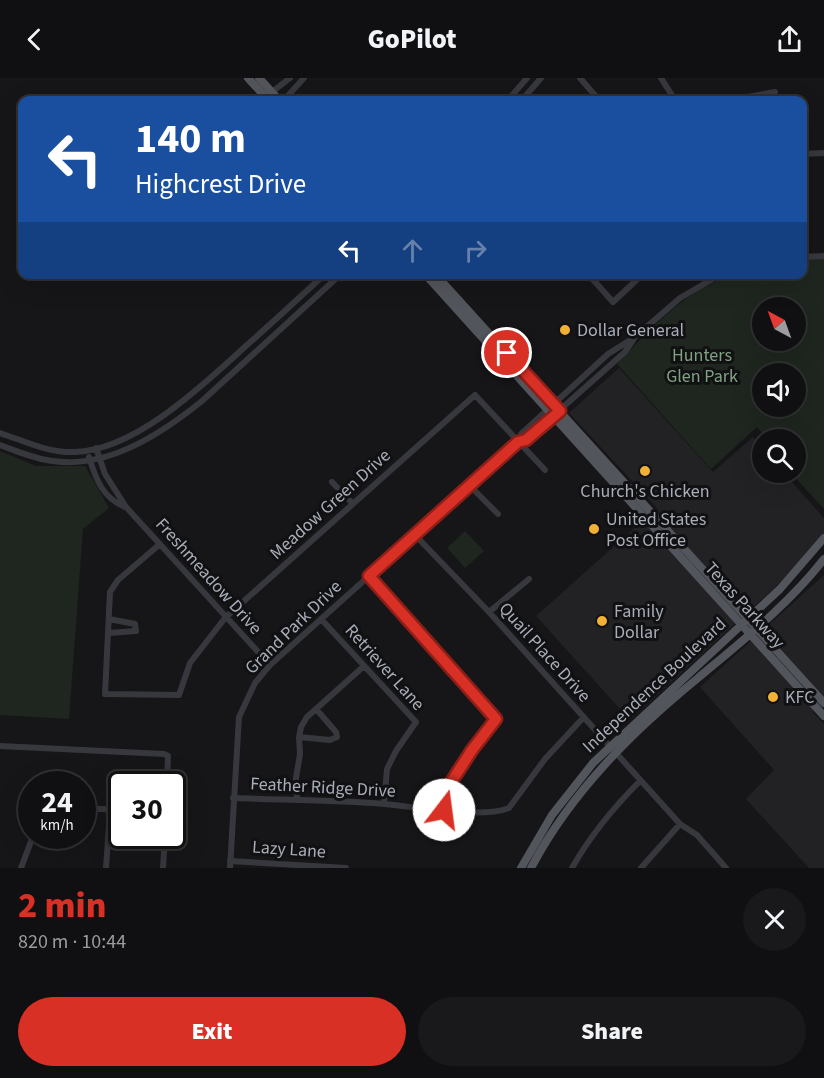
<!DOCTYPE html>
<html lang="en">
<head>
<meta charset="utf-8">
<style>
  :root { --surface:#101012; --page:#19191b; --text:#f1f3f6; --muted:#9c9d9f; --line:#303032; --accent:#d93025 }
  body { margin:0; font-family:"Source Sans 3",sans-serif; background:var(--page); color:var(--text); height:100vh; display:flex; flex-direction:column; font-size:22px; white-space:nowrap }
  * { box-sizing:border-box; margin:0 }
  p { font-size:20px; color:var(--muted) }
  .icon { flex:none; width:33px; height:33px; fill:none; stroke:currentColor; stroke-width:2; stroke-linecap:round; stroke-linejoin:round }
  .map { position:relative; height:790px; overflow:hidden }
  .panel { display:flex; flex-direction:column; background:var(--surface); flex:1 }
  .panel>* { flex:none }
  .top-card { position:absolute; left:18px; top:18px; width:789px; height:183px; border-radius:12px; box-shadow:0 6px 24px #0002,0 0 0 2px var(--line); background:#1a4fa0; color:#fff; overflow:hidden }
  .needle { width:39px; rotate:319deg }
  .controls { position:absolute; left:752px; top:219px; display:grid; gap:12px }
  .controls a { display:grid; place-items:center; width:54px; height:54px; border-radius:50%; background:var(--surface); box-shadow:0 6px 24px #0002,0 0 0 2px var(--line); font-size:30px }
  .speed { position:absolute; left:18px; top:693px; display:flex; gap:12px; font-size:30px; font-weight:700; text-align:center }
  .speed>* { display:grid; place-content:center; width:78px; height:78px; border-radius:50%; background:var(--surface); box-shadow:0 6px 24px #0002,0 0 0 2px var(--line); line-height:1 }
  .speed small { font-size:15px; font-weight:400 }
  .speed .limit { border:3px solid #111; border-radius:9px; background:#fff; color:#111 }
  .pin { position:absolute; display:grid; place-items:center; width:51px; height:51px; color:#fff; margin:-26px; border:3px solid #fff; border-radius:50%; box-shadow:0 2px 6px #0007 }
  .me { position:absolute; width:66px; margin:-33px; rotate:15deg; stroke-linejoin:round; filter:drop-shadow(0 0 4px #0008) }
  .turn { display:flex; align-items:center; gap:21px; height:126px; padding:0 18px; font-size:27px }
  .turn .icon { width:78px; height:78px; stroke-width:2.5 }
  .turn b { display:block; font-size:42px; line-height:51px }
  .lanes { display:flex; align-items:center; height:57px; padding:0 18px; background:#0003; justify-content:center; gap:30px; direction:ltr }
  .lanes .off { opacity:.35 }
  .round { display:grid; place-items:center; flex:none; width:63px; height:63px; border-radius:32px; background:var(--page) }
  .overview { display:flex; align-items:center; justify-content:space-between; height:102px; padding:0 18px }
  h1 { font-size:36px; font-weight:800; line-height:45px; color:var(--accent) }
  .primary-button { display:flex; gap:12px; margin-top:auto; padding:12px 18px }
  .primary-button a { flex:1; height:69px; border-radius:36px; background:var(--accent); color:#fff; font-size:24px; font-weight:800; line-height:69px; text-align:center }
  .primary-button a+a { background:var(--page); color:var(--text) }
  header { display:flex; justify-content:space-between; align-items:center; height:78px; padding:0 18px; background:var(--surface); font-size:27px; font-weight:800 }
  .map>svg:first-child { display:block }
  .built { fill:#222225 }
  .green { fill:#1e261f; fill-rule:evenodd }
  .lines { fill:none; stroke-linecap:round; stroke-linejoin:round }
  .minor { stroke:#37383d; stroke-width:6 }
  .major { stroke:#53555c; stroke-width:8 }
  .route-casing { stroke:#8d1f18; stroke-width:15 }
  .route { stroke:#d93025; stroke-width:10 }
  .poi-dot { fill:#f2b134; stroke:#111113; stroke-width:2 }
  .labels { text-anchor:middle; stroke-width:6; stroke-linejoin:round; paint-order:stroke }
  .poi-label { font-size:18px; fill:#a8adb8; stroke:#111113; text-anchor:start }
  .park-label { font-size:18px; fill:#7fa381; stroke:#111113 }
  .street-label { font-size:18px; fill:#a8adb8; stroke:#111113 }
</style>
</head>
<body>
<header><svg class="icon" aria-label="back" viewBox="0 0 24 24"><path d="M15 5l-7 7 7 7"/></svg>GoPilot<svg class="icon" aria-label="share" viewBox="0 0 24 24"><path d="M12 15V3M7 8l5-5 5 5M5 13v7h14v-7"/></svg></header>
<div class="map">
<svg width="824" height="790" viewBox="0 0 824 790">
  <rect width="100%" height="100%" fill="#161618"/>
  <!-- built -->
  <path class="built" d="M 619,290 L 713,394 L 753,359 L 762,369 L 762,394 L 784,395 L 824,440 L 824,455 L 786,499 L 630,642 L 536,538 L 657,430 L 569,335 Z
    M 824,497 L 824,624 L 813,634 L 824,646 L 824,790 L 809,790 L 746,721 L 774,692 L 700,609 Z"/>
  <!-- green -->
  <path class="green" d="M 824,180 L 824,431 L 791,395 L 795,394 L 795,362 L 767,361 L 757,349 L 711,391 L 617,286 C 650,252 686,210 733,197 C 750,193 784,197 802,196 L 803,182 ZM 762,230 L 795,230 L 795,262 L 762,262 ZM 762,296 L 795,296 L 795,328 L 762,328 Z
    M 0,373 L 36,388 L 85,388 L 109,430 L 83,451 L 69,641 L 0,637 Z
    M 465,453 L 484,473 L 465,490 L 447,470 Z"/>
  <g class="lines">
    <!-- minor -->
    <path class="minor" d="M 580,0 L 599,22
      M 661,0 L 675,22
      M 272,14 L 290,0
      M 284,22 L 304,0
      M 508,22 L 527,0
      M 522,22 L 541,0
      M 732,22 L 775,14
      M 802,76 L 824,75
      M 802,179 L 824,178
      M 588,196 L 613,224 L 643,196
      M 0,355 C 25,363 47,375 75,374 C 136,372 204,306 247,267 C 273,244 299,220 325,196
      M 518,364 L 526,362 L 625,274 L 633,262
      M 0,367 C 17,373 34,381 53,383 C 108,391 161,356 202,323 L 341,196
      M 96,370 L 105,396 L 126,429 L 270,587
      M 89,379 C 96,402 103,420 125,429
      M 332,404 L 352,425
      M 469,407 L 498,436
      M 415,457 L 489,534 L 680,746 L 697,757 L 726,790
      M 160,466 L 118,502 L 110,514 L 105,616 L 179,617 L 190,585 L 225,540 L 475,317 L 545,392
      M 369,498 L 496,641 L 472,673 L 448,709 L 444,732
      M 489,534 L 529,501
      M 321,541 L 416,644 L 396,673 L 387,691 L 384,726
      M 108,555 L 136,553 L 135,546 L 109,541
      M 299,659 L 330,662 L 337,659 L 336,654 L 317,632
      M 0,668 L 164,676 L 168,678 L 167,706
      M 233,720 C 284,722 335,722 385,726 C 416,729 483,741 509,730 L 545,681 L 583,640
      M 297,722 L 296,700 L 300,676 L 299,659 L 301,649 L 307,639 L 364,588
      M 82,731 L 106,731 L 110,734 L 106,790
      M 230,783 L 346,790
      M 21,790 L 33,758
      M 163,790 L 165,758
      M 230,790 L 239,639 L 255,605 L 270,587 L 518,364 L 521,356 L 608,276 L 635,259 L 680,220 L 721,196
      M 572,790 C 590,758 613,730 640,703
      M 641,790 L 680,746"/>
    <!-- major -->
    <path class="major" d="M 248,0 L 268,22
      M 259,0 L 279,22
      M 425,196 L 824,638
      M 435,196 L 824,625
      M 521,790 L 552,737 L 593,685 L 780,511 L 824,460
      M 531,790 C 571,714 632,654 698,600 C 742,563 789,526 824,481"/>
  </g>
  <g class="lines">
    <!-- route casing -->
    <g class="route-casing">
      <path id="route" d="M 444,732 L 448,709 L 472,672 L 496,641 L 369,498 L 518,364 L 526,362 L 560,333 L 507,275"/>
    </g>
    <!-- route -->
    <use href="#route" class="route"/>
  </g>
  <!-- markers -->
  <g class="poi-dot">
    <circle cx="565" cy="252" r="6"/>
    <circle cx="645" cy="393" r="6"/>
    <circle cx="594" cy="451" r="6"/>
    <circle cx="602" cy="543" r="6"/>
    <circle cx="773" cy="619" r="6"/>
  </g>
  <g class="labels">
    <!-- poi labels -->
    <g class="poi-label">
      <text x="577" y="258">Dollar General</text>
      <text x="645" y="419" text-anchor="middle">Church's Chicken</text>
      <text x="606" y="447">United States<tspan x="606" dy="21">Post Office</tspan></text>
      <text x="614" y="539">Family<tspan x="614" dy="21">Dollar</tspan></text>
      <text x="785" y="625">KFC</text>
    </g>
    <!-- park labels -->
    <g class="park-label">
      <text x="702" y="283">Hunters<tspan x="702" dy="21">Glen Park</tspan></text>
    </g>
    <!-- street labels -->
    <g class="street-label">
      <text transform="translate(330 426) rotate(-42)" y="6">Meadow Green Drive</text>
      <text transform="translate(209 498) rotate(48)" y="6">Freshmeadow Drive</text>
      <text transform="translate(745 527) rotate(48)" y="6">Texas Parkway</text>
      <text transform="translate(293 549) rotate(-44)" y="6">Grand Park Drive</text>
      <text transform="translate(545 574) rotate(48)" y="6">Quail Place Drive</text>
      <text transform="translate(385 589) rotate(48)" y="6">Retriever Lane</text>
      <text transform="translate(654 607) rotate(-43)" y="6">Independence Boulevard</text>
      <text transform="translate(323 709) rotate(3)" y="6">Feather Ridge Drive</text>
      <text transform="translate(289 771) rotate(4)" y="6">Lazy Lane</text>
    </g>
  </g>
</svg>
<div class="controls">
<a><svg class="needle" viewBox="-14 -14 28 28"><path d="M0-13l5 13h-10z" fill="#e53935"/><path d="M0 13l5-13h-10z" fill="#9c9d9f"/></svg></a>
<a><svg class="icon" aria-label="sound" viewBox="0 0 24 24"><path d="M4 9h4l5-4v14l-5-4H4zM17 9q2 3 0 6"/></svg></a>
<a><svg class="icon" aria-label="search" viewBox="0 0 24 24"><circle cx="10" cy="10" r="6"/><path d="M15 15l6 6"/></svg></a>
</div>
<div class="speed"><div>24<small>km/h</small></div><div class="limit">30</div></div>
<div class="pin" style="left:507px;top:275px;background:#d93025"><svg class="icon" aria-label="arrive" viewBox="0 0 24 24"><path d="M6 21V4h12l-3 4 3 4H6"/></svg></div>
<svg class="me" style="left:444px;top:732px" viewBox="-20 -20 40 40"><circle r="19" fill="#fff"/><path d="M0-13L10 11 0 6-10 11z" fill="#d93025"/></svg>
<div class="top-card">
<div class="turn"><svg class="icon" aria-label="left" viewBox="0 0 24 24"><path d="M17 20v-9H6M10 6l-5 5 5 5"/></svg><div><b>140 m</b>Highcrest Drive</div></div>
<div class="lanes"><svg class="icon" aria-label="left" viewBox="0 0 24 24"><path d="M17 20v-9H6M10 6l-5 5 5 5"/></svg><svg class="icon off" aria-label="ahead" viewBox="0 0 24 24"><path d="M12 20V5M6 11l6-6 6 6"/></svg><svg class="icon off" aria-label="right" viewBox="0 0 24 24"><path d="M7 20v-9h11M14 6l5 5-5 5"/></svg></div>
</div>
</div>
<section class="panel">
<div class="overview"><div><h1>2 min</h1><p>820 m · 10:44</p></div><a class="round"><svg class="icon" aria-label="close" viewBox="0 0 24 24"><path d="M6 6l12 12M18 6L6 18"/></svg></a></div>
<div class="primary-button"><a>Exit</a><a>Share</a></div>
</section>
</body>
</html>
